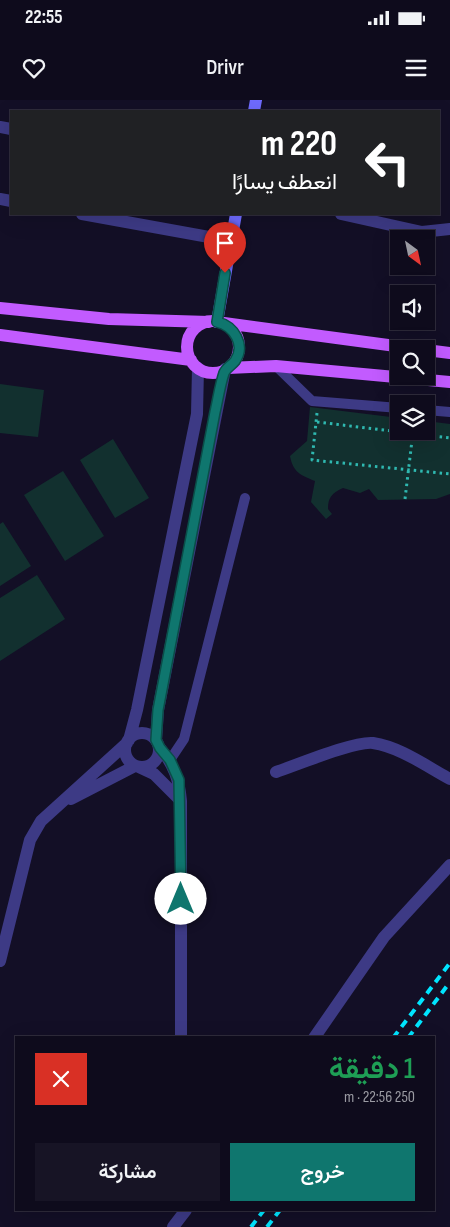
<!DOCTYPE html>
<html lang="ar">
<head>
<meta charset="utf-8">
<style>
  :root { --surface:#0e0b1c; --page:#171425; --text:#f1f3f6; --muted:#9b9ba3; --line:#2e2b3b; --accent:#0f766e }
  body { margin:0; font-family:"Sofia Sans Condensed",Vazirmatn,sans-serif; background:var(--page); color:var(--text); direction:rtl; height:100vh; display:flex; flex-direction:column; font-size:19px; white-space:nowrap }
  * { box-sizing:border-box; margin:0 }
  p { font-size:16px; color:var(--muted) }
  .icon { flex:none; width:28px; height:28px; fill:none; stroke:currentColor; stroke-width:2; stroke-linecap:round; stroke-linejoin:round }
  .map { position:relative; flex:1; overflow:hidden; direction:ltr }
  .panel { position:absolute; left:15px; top:936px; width:420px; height:175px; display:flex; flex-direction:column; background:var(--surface); border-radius:0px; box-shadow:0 5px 20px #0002,0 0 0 1px var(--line); direction:rtl }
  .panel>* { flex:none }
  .hud { position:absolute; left:10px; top:10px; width:430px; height:105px; border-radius:0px; box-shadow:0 5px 20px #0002,0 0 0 1px var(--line); direction:rtl; background:#202124; color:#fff; overflow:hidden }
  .needle { width:32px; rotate:147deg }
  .fabs { position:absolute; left:390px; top:130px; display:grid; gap:10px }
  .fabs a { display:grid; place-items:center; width:45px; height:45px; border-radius:0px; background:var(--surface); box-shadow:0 5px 20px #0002,0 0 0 1px var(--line); font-size:25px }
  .pin { position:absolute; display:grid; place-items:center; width:42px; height:42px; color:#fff; margin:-51px -21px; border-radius:50% 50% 50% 0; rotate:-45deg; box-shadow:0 0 5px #0007 }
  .pin .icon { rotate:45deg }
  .me { position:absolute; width:55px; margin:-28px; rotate:0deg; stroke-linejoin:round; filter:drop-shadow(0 0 4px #0008) }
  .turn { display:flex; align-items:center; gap:18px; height:105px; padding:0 20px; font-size:22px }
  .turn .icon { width:65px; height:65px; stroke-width:2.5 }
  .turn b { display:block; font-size:35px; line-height:42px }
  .round { display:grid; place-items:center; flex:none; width:52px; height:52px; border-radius:0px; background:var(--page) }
  .summary { display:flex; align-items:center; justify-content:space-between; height:85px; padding:0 20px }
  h1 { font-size:30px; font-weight:600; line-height:38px; color:#1e9e55 }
  .button { display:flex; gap:10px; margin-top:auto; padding:10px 20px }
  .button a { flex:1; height:58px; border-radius:0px; background:var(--accent); color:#fff; font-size:20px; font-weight:600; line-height:58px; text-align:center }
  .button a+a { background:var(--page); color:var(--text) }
  .status { display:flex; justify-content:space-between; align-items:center; height:35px; padding:0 25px; background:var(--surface); direction:ltr }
  .status svg { height:14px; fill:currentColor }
  header { display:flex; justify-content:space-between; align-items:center; height:65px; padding:0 20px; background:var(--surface); font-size:22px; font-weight:600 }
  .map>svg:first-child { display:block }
  .green { fill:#12302f }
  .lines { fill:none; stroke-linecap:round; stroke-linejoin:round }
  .path { stroke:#2fb8b0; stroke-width:3; stroke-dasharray:2.5 4; stroke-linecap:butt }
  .lane { stroke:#3d3a85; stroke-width:10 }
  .street { stroke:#3d3a85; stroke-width:12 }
  .secondary { stroke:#6f6bff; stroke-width:12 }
  .primary { stroke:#c25bff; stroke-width:12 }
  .rail { stroke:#00e5ff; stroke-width:4; stroke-dasharray:8 6; stroke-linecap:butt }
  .route-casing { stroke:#0a4d48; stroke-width:12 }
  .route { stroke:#0f766e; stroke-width:9 }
</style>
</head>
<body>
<div class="status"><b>22:55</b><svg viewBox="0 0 49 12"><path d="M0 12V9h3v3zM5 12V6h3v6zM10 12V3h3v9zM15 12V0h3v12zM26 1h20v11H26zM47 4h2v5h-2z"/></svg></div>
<header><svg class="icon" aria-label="menu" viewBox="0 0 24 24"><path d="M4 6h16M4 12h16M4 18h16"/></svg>Drivr<svg class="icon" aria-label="heart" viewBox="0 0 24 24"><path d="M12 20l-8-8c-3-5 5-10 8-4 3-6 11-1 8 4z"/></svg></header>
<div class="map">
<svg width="450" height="1127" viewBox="0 0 450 1127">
  <rect width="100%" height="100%" fill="#130f26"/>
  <!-- green -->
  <path class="green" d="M 0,284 L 44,290 L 38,337 L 0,333 Z
    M 310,307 L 399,318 L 399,331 L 426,331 L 426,321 L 450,324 L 450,394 L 436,399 L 378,400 L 369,389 L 360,393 L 343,388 C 332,393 328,397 328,409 L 332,414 L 326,419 L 311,402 L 315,381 C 300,375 293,372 290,356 L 307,341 Z
    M 113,339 L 149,398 L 115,418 L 80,360 Z
    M 63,371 L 104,436 L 65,461 L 24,395 Z
    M 3,422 L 31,466 L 0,486 L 0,424 Z
    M 37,475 L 65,519 L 0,561 L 0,498 Z"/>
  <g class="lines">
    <!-- path -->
    <path class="path" d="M 317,313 L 312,360 L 450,374
      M 317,322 L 450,338
      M 405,399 L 413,332"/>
    <!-- lane -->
    <path class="lane" d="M 276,266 L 312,301 L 399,308
      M 426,310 L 450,312
      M 170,660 L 184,639 L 245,398"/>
    <!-- street -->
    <path class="street" d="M 0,27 L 11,29
      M 0,99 L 11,101
      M 82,114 L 231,141
      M 341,114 L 422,132 L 450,129
      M125 650a17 17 0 1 1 34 0a17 17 0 1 1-34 0Z
      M 129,640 L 137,610 L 197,314 L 198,268
      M 156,640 L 158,610 L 225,269
      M 160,648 C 174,665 179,679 181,701 L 181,938
      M 139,667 L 154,674 L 181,701
      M 276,672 C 297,665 354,641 373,643 C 400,647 426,666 450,679
      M 71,699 L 135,666
      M 0,861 L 30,740 L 41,721 L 127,643
      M 314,938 L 384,837 L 450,765
      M 173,1127 L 186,1110"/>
    <!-- secondary -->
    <path class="secondary" d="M 254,11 L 256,0
      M 217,222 L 236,114"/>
    <!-- primary -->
    <path class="primary" d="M 0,208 L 109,219 L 209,222
      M187 247a26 26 0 1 1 52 0a26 26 0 1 1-52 0Z
      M 224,223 L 418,249
      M 0,235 L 191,260
      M 426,250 L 450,253
      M 228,268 L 276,266 L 450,282"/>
    <!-- rail -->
    <path class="rail" d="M 393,938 L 450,863
      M 408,938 L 450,882
      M 251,1127 L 264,1110
      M 267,1127 L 280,1110"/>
  </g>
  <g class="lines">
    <!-- route casing -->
    <g class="route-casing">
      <path id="route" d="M 181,799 L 179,680 L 170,660 L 160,648 L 156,640 L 158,610 L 215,312 C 218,299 220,285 224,273 C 226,268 231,266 235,261 C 246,245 234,226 217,222 L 225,173"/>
    </g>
    <!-- route -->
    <use href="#route" class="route"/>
  </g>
</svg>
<div class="fabs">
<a><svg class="needle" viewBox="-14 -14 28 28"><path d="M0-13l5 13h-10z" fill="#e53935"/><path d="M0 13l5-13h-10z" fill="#9b9ba3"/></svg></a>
<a><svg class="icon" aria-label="sound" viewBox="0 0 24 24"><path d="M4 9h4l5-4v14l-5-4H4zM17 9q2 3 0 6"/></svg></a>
<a><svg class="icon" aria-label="search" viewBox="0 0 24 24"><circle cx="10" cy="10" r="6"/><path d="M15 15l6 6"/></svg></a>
<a><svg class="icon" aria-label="layers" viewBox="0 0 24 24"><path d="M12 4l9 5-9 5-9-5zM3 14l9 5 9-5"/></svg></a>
</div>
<div class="pin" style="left:225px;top:173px;background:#d93025"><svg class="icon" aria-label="arrive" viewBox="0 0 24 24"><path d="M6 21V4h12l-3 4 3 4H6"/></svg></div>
<svg class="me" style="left:181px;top:799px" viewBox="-20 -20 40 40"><circle r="19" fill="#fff"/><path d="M0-13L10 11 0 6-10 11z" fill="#0f766e"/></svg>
<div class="hud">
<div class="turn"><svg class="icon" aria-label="left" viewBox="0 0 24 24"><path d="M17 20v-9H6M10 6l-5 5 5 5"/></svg><div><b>220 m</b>انعطف يسارًا</div></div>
</div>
<section class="panel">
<div class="summary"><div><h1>1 دقيقة</h1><p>250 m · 22:56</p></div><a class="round" style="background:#d93025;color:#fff"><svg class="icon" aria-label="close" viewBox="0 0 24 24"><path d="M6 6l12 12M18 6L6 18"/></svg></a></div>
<div class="button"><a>خروج</a><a>مشاركة</a></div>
</section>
</div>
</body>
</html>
